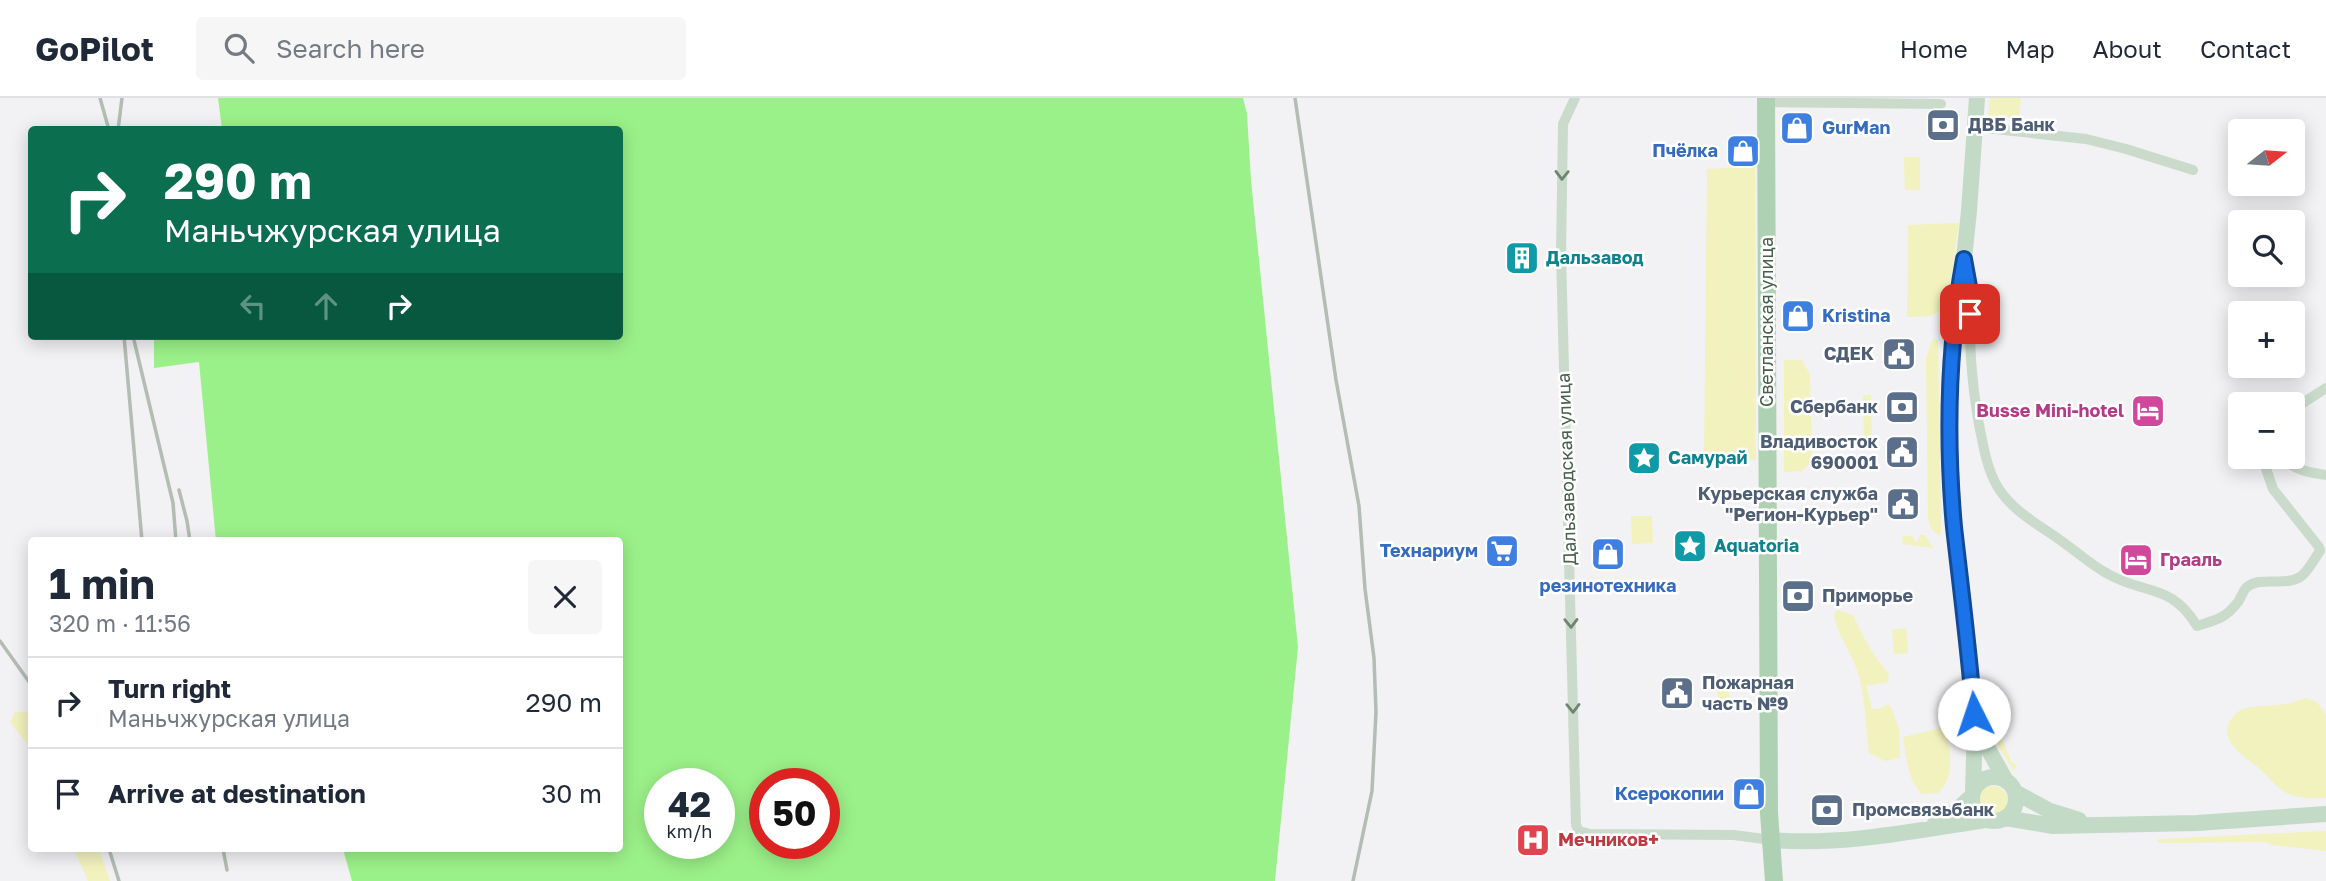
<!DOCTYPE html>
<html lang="en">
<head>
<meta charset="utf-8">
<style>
  :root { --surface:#fff; --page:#f6f6f7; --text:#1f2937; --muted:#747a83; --line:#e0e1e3 }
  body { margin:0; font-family:"Golos Text",sans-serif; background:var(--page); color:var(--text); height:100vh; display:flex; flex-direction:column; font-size:26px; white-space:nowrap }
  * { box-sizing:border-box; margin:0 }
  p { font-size:23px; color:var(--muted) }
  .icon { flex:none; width:38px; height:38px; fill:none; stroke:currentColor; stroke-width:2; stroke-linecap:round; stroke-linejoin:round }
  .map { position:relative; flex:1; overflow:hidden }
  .sheet { position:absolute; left:28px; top:439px; width:595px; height:315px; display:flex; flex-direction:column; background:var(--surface); border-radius:7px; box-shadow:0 4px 18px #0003 }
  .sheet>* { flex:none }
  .hud { position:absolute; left:28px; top:28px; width:595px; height:214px; border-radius:7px; box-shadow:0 4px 18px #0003; background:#0b6e4f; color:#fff; overflow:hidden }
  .needle { width:46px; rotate:73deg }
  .fabs { position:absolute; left:2228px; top:21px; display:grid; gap:14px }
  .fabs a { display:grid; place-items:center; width:77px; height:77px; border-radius:7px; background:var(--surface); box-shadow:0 4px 18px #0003; font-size:35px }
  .speed { position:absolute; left:644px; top:670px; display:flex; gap:14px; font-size:35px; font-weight:700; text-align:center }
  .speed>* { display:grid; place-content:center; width:91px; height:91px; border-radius:50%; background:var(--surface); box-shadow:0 4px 18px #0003; line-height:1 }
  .speed small { font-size:18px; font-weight:400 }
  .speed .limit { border:10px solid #d22; background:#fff; color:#111 }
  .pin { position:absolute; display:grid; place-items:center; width:60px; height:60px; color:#fff; margin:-30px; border-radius:14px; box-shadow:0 4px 10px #0006 }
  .me { position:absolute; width:77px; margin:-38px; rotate:356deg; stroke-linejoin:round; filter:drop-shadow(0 0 5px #0008) }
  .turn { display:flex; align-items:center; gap:24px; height:147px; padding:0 21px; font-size:32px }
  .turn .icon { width:91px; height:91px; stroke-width:2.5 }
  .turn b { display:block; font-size:49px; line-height:60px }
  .lanes { display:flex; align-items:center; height:66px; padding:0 21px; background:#0003; justify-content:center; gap:35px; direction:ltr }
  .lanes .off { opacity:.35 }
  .round { display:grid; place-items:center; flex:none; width:74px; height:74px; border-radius:7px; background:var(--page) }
  .overview { display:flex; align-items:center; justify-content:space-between; height:119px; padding:0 21px }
  h1 { font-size:42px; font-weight:700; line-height:52px }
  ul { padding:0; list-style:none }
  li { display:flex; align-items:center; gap:21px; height:91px; padding:0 21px; border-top:2px solid var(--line) }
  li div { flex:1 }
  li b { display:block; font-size:26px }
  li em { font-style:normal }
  header { display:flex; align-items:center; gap:42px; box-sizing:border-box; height:98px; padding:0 35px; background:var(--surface); border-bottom:2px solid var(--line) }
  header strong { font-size:33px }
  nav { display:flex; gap:38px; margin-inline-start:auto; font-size:24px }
  .search { width:490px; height:63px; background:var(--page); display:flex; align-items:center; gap:18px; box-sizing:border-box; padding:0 24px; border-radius:7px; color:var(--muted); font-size:26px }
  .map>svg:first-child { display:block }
  .green { fill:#f2f2be }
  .water { fill:#9bf189; fill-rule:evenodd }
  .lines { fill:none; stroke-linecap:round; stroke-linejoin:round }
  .street { stroke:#cadbcb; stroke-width:10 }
  .secondary { stroke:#c3dac6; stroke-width:16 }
  .primary { stroke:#afd1b3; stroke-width:18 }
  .rail { stroke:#b3bcb5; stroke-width:3.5 }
  .oneway { stroke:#6e8571 }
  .route-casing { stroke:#114b97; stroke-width:18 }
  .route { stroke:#1a73e8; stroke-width:12 }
  .labels { text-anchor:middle; stroke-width:5; stroke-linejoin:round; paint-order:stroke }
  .service-label { font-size:18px; font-weight:bold; fill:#4e5e75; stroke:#fff; text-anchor:start }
  .shop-label { font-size:18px; font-weight:bold; fill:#366cbe; stroke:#fff; text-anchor:end }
  .culture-label { font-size:18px; font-weight:bold; fill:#0d838f; stroke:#fff; text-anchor:start }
  .street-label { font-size:18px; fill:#47604a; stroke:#fff }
  .hotel-label { font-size:18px; font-weight:bold; fill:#b23c85; stroke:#fff; text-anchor:end }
  .health-label { font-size:18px; font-weight:bold; fill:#be3a42; stroke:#fff; text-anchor:start }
</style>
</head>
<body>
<header>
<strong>GoPilot</strong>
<div class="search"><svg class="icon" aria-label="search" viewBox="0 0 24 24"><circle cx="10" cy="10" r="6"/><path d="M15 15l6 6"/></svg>Search here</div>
<nav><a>Home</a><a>Map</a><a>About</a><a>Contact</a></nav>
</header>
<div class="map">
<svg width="2326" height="783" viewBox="0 0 2326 783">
  <rect width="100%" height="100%" fill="#f2f1f3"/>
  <!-- green -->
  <path class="green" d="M 1990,0 L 2021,0 L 2019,20 L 1988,18 Z
    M 1904,59 L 1920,59 L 1920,92 L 1905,92 Z
    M 1755,69 L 1756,362 L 1704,361 L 1707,71 Z
    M 1959,125 L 1948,203 C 1939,220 1925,219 1907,219 L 1908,127 Z
    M 1936,241 L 1938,244 L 1941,433 L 1939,438 L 1931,430 L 1928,420 L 1926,260 L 1932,242 Z
    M 1784,262 L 1802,262 L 1810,277 L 1812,363 L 1802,373 L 1784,374 Z
    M 1863,297 L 1871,297 L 1872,347 L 1864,347 Z
    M 1631,418 L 1652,418 L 1653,445 L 1632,446 Z
    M 1920,437 L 1925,437 L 1933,450 L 1903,446 L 1902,438 L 1913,438 L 1914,443 L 1918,443 Z
    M 1837,512 L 1853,517 C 1863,538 1873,559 1889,576 L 1888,584 L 1866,588 L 1872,611 L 1883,610 L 1887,606 L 1891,609 L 1899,630 L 1900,660 L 1885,663 L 1869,655 C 1865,628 1866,597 1857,572 C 1851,553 1836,535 1834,516 Z
    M 1906,530 L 1908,555 L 1894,556 L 1892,532 Z
    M 1718,583 L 1729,583 L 1729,611 L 1718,611 Z
    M 2306,600 L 2317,604 L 2326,617 L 2326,700 C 2313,700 2301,701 2289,696 C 2277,691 2270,680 2261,672 C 2245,658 2209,639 2238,614 C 2247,606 2272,609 2285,606 C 2292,605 2299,602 2306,600 Z
    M 15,614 L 31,614 L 31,651 L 10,624 Z
    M 1945,629 C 1950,653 1956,675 1939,695 L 1922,696 C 1907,682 1906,657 1903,639 Z
    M 2002,641 L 2012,665 L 2017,667 L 2014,673 L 1996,645 L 1997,642 Z
    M1978 703a15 15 0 1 1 30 0a15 15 0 1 1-30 0Z
    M 2326,733 L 2326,753 L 2272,747 L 2265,744 L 2159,745 L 2157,743 L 2159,741 Z
    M 74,751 L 99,751 L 110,783 L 88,783 Z"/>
  <!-- water -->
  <path class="water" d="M 218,0 L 1243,0 L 1247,16 L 1251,82 L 1298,549 L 1275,783 L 352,783 L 343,751 L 620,751 L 620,443 L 216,443 L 199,264 L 154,270 L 154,238 L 620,238 L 620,32 L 222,31 ZM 719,686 L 719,746 L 660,746 L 660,686 ZM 824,686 L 824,746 L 765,746 L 765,686 Z"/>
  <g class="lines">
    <!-- street -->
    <path class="street" d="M 1575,0 L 1563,26 L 1561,156 L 1576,727 L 1579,733 L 1590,736 L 1734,737 L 1771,742
      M 1765,4 L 1941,6
      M 1976,29 L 2086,41 L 2126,51 L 2193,72
      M 1966,171 C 1971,201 1969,231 1971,261 C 1973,288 1976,315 1982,341 C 1985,358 1989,376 1999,391 C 2013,413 2039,427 2060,442 C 2076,453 2091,467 2108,476 C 2145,497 2171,485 2197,528 C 2216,522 2225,521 2238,504 C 2241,500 2243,493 2246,490 C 2260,477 2285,489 2300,479 C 2308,474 2314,461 2320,453 L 2319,449 L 2273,391 L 2262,359
      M 2292,312 L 2326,290
      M 2279,359 C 2297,372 2305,374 2326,377"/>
    <!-- secondary -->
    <path class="secondary" d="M 1976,629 L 2006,683
      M1972 701a22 22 0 1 1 44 0a22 22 0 1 1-44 0Z
      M 1973,693 L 1975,627 L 1968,544 L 1954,428 L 1950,357 L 1949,286 L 1954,215 L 1964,161 L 1969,113 L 1977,0
      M 2015,694 L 2050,713 L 2079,722
      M 2006,720 L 2053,728 L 2197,725 L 2326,716
      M 1934,727 L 1948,720 L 1971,699
      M 1771,742 C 1842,748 1915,733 1985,722"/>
    <!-- primary -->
    <path class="primary" d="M 1766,0 L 1769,715 L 1774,783"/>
    <!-- rail -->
    <path class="rail" d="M 100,0 L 109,32
      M 1295,0 L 1336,282 L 1359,408 L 1365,491 L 1374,560 L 1376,614 L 1372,693 L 1353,783
      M 118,32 L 122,0
      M 124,238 L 142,443
      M 133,238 L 173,405 L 176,443
      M 179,392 L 187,423 L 190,443
      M 0,543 L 32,588
      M 109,751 L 119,783
      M 223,751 L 227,772"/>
  </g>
  <!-- one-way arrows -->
  <defs><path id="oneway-chevron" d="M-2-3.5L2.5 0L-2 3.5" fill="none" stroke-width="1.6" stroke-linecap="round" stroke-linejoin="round" transform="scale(1.75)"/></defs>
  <g class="oneway">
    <use href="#oneway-chevron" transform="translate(1562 77) rotate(91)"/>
    <use href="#oneway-chevron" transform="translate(1571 525) rotate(89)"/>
    <use href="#oneway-chevron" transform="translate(1573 610) rotate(89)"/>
  </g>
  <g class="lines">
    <!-- route casing -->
    <g class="route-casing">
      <path id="route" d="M 1970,216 L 1970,194 L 1964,161 C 1948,249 1946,340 1954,429 C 1961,491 1969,553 1974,616"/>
    </g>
    <!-- route -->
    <use href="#route" class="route"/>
  </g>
  <!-- icons -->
  <defs>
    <g id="bank-square" transform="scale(1.75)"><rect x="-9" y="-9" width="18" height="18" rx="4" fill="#5c6f8a" stroke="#fff"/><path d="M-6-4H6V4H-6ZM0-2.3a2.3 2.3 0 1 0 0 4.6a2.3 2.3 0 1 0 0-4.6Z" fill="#fff"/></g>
    <g id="shop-square" transform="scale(1.75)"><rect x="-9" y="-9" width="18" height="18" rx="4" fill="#3f7fe0" stroke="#fff"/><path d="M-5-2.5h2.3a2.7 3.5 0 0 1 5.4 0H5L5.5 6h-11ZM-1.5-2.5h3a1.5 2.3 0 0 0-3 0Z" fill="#fff"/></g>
    <g id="building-square" transform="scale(1.75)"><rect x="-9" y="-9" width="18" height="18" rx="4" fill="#0f9aa8" stroke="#fff"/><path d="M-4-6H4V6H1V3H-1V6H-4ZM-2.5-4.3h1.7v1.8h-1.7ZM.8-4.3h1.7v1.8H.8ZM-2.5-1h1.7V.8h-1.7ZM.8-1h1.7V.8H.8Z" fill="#fff"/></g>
    <g id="civic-square" transform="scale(1.75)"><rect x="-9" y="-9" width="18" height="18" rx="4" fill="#5c6f8a" stroke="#fff"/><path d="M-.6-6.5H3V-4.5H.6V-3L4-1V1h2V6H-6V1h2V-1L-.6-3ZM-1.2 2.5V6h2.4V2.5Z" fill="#fff"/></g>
    <g id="hotel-square" transform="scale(1.75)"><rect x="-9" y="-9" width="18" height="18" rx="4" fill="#d1479c" stroke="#fff"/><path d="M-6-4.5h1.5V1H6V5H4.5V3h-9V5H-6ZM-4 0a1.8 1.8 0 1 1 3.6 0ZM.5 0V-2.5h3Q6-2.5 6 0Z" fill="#fff"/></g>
    <g id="sight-square" transform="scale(1.75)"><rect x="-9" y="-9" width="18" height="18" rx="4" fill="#0f9aa8" stroke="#fff"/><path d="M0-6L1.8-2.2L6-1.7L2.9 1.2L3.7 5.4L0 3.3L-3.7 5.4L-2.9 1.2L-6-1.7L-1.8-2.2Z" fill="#fff"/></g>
    <g id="supermarket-square" transform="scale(1.75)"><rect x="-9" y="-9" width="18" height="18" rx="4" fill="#3f7fe0" stroke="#fff"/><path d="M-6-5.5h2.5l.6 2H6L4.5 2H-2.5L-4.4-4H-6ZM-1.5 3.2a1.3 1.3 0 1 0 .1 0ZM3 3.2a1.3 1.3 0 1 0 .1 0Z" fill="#fff"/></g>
    <g id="hospital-square" transform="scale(1.75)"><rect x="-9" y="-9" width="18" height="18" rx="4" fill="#e0444e" stroke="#fff"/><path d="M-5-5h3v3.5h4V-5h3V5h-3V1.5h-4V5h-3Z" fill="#fff"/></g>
  </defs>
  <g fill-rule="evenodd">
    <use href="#bank-square" x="1943" y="27"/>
    <use href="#shop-square" x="1797" y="30"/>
    <use href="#shop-square" x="1743" y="53"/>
    <use href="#building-square" x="1522" y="160"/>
    <use href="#shop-square" x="1798" y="218"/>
    <use href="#civic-square" x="1899" y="256"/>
    <use href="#bank-square" x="1902" y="309"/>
    <use href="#hotel-square" x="2148" y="313"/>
    <use href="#civic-square" x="1902" y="354"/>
    <use href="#sight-square" x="1644" y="360"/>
    <use href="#civic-square" x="1903" y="406"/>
    <use href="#sight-square" x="1690" y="448"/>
    <use href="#supermarket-square" x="1502" y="453"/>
    <use href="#shop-square" x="1608" y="456"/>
    <use href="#hotel-square" x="2136" y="462"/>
    <use href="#bank-square" x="1798" y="498"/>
    <use href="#civic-square" x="1677" y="595"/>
    <use href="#shop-square" x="1749" y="696"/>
    <use href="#bank-square" x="1827" y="712"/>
    <use href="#hospital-square" x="1533" y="742"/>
  </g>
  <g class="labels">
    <!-- service labels -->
    <g class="service-label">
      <text x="1968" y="33">ДВБ Банк</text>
      <text x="1874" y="262" text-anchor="end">СДЕК</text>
      <text x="1878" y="315" text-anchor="end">Сбербанк</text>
      <text x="1878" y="350" text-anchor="end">Владивосток<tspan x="1878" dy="21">690001</tspan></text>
      <text x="1878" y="402" text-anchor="end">Курьерская служба<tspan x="1878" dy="21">"Регион-Курьер"</tspan></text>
      <text x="1822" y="504">Приморье</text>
      <text x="1702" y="591">Пожарная<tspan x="1702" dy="21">часть №9</tspan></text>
      <text x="1852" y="718">Промсвязьбанк</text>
    </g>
    <!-- shop labels -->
    <g class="shop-label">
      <text x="1822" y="36" text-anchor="start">GurMan</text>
      <text x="1718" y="59">Пчёлка</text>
      <text x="1822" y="224" text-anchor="start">Kristina</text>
      <text x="1478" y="459">Технариум</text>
      <text x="1608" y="494" text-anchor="middle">резинотехника</text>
      <text x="1724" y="702">Ксерокопии</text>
    </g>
    <!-- culture labels -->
    <g class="culture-label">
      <text x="1546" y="166">Дальзавод</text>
      <text x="1668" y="366">Самурай</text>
      <text x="1714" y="454">Aquatoria</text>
    </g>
    <!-- street labels -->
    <g class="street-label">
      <text transform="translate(1767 224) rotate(-90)" y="6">Светланская улица</text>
      <text transform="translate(1567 371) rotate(-92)" y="6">Дальзаводская улица</text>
    </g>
    <!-- hotel labels -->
    <g class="hotel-label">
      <text x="2124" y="319">Busse Mini-hotel</text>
      <text x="2160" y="468" text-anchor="start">Грааль</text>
    </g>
    <!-- health labels -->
    <g class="health-label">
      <text x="1558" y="748">Мечников+</text>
    </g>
  </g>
</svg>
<div class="fabs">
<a><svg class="needle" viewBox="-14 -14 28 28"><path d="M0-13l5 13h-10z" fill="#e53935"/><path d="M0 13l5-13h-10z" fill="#747a83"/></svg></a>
<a><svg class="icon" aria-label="search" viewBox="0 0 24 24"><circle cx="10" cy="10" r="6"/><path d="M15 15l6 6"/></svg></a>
<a>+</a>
<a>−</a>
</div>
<div class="speed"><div>42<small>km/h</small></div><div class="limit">50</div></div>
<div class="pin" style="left:1970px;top:216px;background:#d93025"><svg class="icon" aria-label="arrive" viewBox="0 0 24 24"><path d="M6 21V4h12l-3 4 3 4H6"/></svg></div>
<svg class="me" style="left:1974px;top:616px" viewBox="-20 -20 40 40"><circle r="19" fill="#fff"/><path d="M0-13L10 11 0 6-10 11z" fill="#1a73e8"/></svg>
<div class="hud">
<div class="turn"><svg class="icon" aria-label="right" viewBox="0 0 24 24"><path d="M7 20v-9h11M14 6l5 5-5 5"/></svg><div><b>290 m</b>Маньчжурская улица</div></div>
<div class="lanes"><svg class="icon off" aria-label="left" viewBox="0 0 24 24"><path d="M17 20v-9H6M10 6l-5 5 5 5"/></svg><svg class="icon off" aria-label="ahead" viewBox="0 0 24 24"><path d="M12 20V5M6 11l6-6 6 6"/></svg><svg class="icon" aria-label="right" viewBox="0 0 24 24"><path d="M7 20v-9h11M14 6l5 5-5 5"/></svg></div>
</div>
<section class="sheet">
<div class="overview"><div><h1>1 min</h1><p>320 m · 11:56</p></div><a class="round"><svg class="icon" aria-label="close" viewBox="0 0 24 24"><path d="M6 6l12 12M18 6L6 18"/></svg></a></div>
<ul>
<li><svg class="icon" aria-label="right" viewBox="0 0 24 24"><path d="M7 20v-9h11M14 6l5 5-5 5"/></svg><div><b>Turn right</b><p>Маньчжурская улица</p></div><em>290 m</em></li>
<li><svg class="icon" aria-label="arrive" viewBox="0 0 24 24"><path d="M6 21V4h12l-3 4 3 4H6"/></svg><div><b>Arrive at destination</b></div><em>30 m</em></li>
</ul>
</section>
</div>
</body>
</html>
